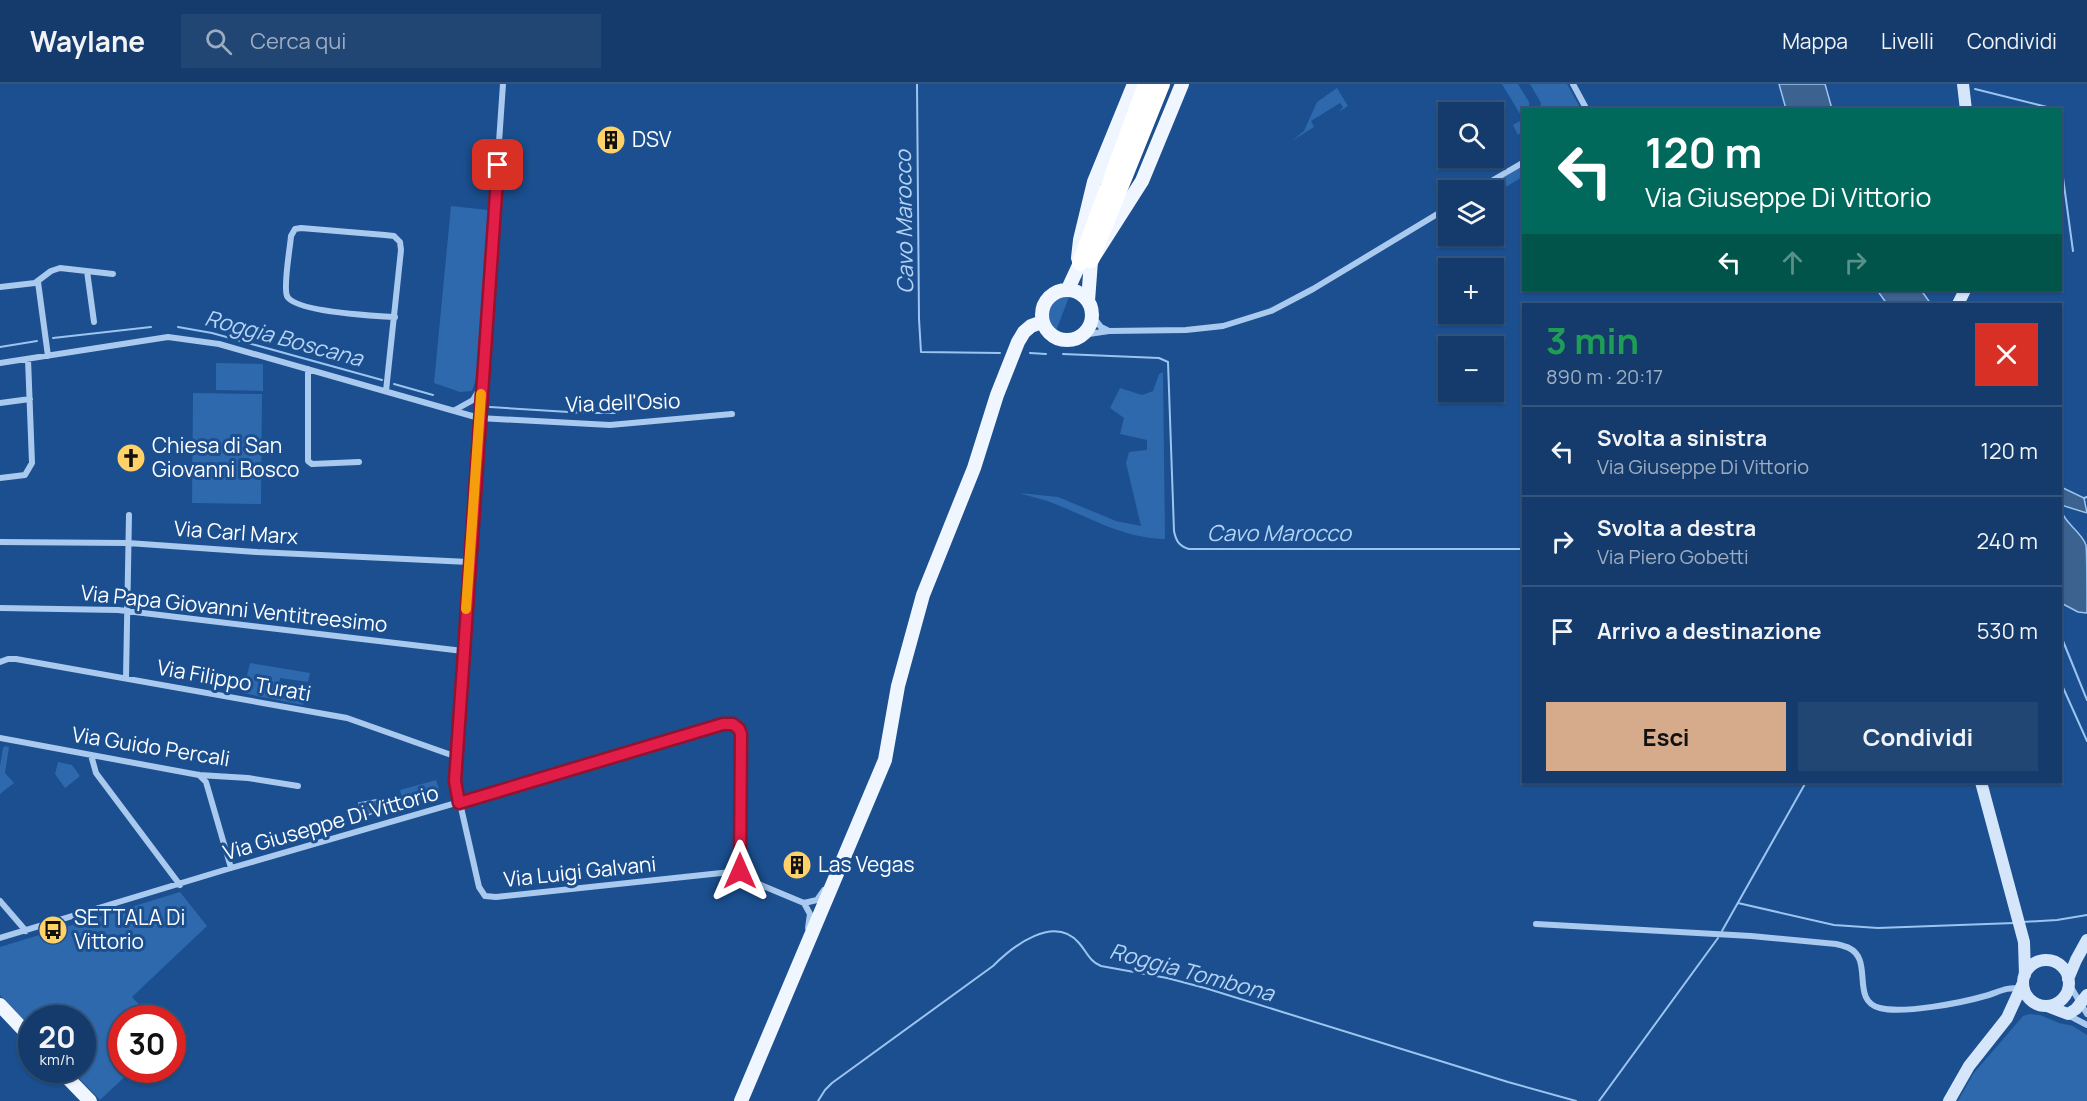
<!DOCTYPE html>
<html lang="it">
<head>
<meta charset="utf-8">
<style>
  :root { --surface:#143b6b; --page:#214673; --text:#f1f3f6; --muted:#9dadc1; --line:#33557e; --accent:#d6ab8b }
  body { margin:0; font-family:Manrope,sans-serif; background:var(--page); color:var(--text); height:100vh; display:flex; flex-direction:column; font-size:22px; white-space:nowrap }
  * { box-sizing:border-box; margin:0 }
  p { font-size:20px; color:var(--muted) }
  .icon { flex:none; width:33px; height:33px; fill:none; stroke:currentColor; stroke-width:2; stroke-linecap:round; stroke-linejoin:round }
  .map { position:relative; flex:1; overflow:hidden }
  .drawer { position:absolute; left:1522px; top:219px; width:540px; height:480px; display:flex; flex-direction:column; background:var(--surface); border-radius:0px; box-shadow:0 2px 4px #0004,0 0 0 2px var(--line) }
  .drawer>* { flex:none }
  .hud { position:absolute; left:1522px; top:24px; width:540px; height:183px; border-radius:0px; box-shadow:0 2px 4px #0004,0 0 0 2px var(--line); background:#00695c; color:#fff; overflow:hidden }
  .tools { position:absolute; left:1438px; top:18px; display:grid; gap:12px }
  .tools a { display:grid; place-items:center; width:66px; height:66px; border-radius:0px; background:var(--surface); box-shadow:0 2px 4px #0004,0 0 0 2px var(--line); font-size:30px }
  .speed { position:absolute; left:18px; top:921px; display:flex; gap:12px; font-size:30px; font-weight:700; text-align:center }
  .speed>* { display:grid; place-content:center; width:78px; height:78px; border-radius:50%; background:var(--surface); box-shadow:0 2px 4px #0004,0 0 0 2px var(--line); line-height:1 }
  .speed small { font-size:15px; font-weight:400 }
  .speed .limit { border:9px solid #d22; background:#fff; color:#111 }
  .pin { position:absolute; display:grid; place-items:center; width:51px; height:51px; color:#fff; margin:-26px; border-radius:12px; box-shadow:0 3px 9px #0006 }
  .me { position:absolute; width:66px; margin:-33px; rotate:0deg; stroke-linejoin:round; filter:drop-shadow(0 0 4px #0008) }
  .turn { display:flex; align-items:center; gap:21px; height:126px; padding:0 24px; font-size:27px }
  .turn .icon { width:78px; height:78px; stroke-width:2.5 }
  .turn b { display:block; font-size:42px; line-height:51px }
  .lanes { display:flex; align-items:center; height:57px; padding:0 24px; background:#0003; justify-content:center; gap:30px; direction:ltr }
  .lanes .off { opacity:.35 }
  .round { display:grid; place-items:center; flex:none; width:63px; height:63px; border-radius:0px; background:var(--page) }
  .overview { display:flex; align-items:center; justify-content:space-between; height:102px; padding:0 24px }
  h1 { font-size:36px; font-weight:700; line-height:45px; color:#1e9e55 }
  .cta { display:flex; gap:12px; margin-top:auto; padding:12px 24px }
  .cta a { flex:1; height:69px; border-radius:0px; background:var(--accent); color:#111; font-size:24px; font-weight:700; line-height:69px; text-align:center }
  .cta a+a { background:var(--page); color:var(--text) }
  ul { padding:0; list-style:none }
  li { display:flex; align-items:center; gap:18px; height:90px; padding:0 24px; border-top:2px solid var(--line) }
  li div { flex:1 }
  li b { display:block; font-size:22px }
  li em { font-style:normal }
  header { display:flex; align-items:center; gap:36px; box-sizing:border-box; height:84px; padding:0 30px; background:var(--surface); border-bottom:2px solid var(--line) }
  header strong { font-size:28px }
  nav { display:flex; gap:33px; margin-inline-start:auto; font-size:21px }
  .search { width:420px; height:54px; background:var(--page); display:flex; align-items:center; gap:15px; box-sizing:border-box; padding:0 21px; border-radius:0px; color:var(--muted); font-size:22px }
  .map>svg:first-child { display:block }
  .green { fill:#2e69ad }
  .water { fill:#3c6290; stroke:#9cc4f0; stroke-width:1.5 }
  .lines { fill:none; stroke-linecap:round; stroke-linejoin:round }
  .stream { stroke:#9cc4f0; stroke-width:2 }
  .street { stroke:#a9c9ee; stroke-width:6 }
  .secondary { stroke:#d6e6fa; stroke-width:12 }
  .primary { stroke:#f0f6ff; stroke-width:14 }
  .highway { stroke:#fff; stroke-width:16 }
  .route-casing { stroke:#92132f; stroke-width:15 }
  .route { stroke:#e11d48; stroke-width:10 }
  .slow { stroke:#f59e0b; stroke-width:10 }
  .labels { text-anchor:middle; stroke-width:6; stroke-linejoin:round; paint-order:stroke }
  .poi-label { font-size:21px; fill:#fff; stroke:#1b4f8f; text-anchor:start }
  .street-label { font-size:21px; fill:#fff; stroke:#1b4f8f }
  .water-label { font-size:22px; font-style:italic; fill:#b5d3f5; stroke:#1b4f8f }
</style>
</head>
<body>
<header>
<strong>Waylane</strong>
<div class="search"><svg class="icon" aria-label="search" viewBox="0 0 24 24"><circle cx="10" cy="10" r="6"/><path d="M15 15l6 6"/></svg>Cerca qui</div>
<nav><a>Mappa</a><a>Livelli</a><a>Condividi</a></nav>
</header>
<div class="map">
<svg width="2087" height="1017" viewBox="0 0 2087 1017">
  <rect width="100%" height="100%" fill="#1b4f8f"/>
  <!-- green -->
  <path class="green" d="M 1502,0 L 1518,0 L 1529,18 L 1529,25 L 1524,26 L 1524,45 L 1518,51 L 1513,41 L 1523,35 Z
    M 1530,0 L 1567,0 L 1581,25 L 1540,25 L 1541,19 Z
    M 1337,4 L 1348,22 L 1339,28 L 1343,23 L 1340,19 L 1311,37 L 1314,43 L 1292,57 L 1304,47 L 1317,18 Z
    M 1524,81 L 1524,92 L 1494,110 L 1494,106 L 1481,106 Z
    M 451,122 L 488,126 L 477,292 L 472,307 L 460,308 L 434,299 Z
    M 1061,212 L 1069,213 L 1056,247 C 1042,239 1042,225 1053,214 Z
    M 216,279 L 263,280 L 263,307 L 216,306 Z
    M 1163,288 L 1165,455 C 1123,454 1093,435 1055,420 C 1044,415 1031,413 1020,409 L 1058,413 L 1116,437 L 1141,442 L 1126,379 L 1129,368 L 1147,366 L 1147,356 L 1120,350 L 1124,334 L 1110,324 L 1120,304 L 1142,311 L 1153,307 L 1159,290 Z
    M 193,309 L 262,310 L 261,420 L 192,419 Z
    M 250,579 L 310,589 L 308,598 L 280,594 L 277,612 L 305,617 L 303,621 L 243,609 Z
    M 5,662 L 9,663 L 5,689 L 14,699 L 0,710 L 0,682 L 3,664 Z
    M 58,678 L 72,681 L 80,692 L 65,704 L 55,690 Z
    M 436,696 L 441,711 L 404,722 L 400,706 Z
    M 180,808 L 207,842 L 132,913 L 152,934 L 122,934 L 122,986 L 132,986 L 100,1016 L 71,986 L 82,986 L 82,934 L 32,934 L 31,944 L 0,911 L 0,863 Z
    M 2030,930 L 2040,931 L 2059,939 L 2073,942 L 2087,951 L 2087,1017 L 1958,1017 L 1973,990 L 2023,932 Z"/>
  <!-- water -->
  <path class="water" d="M 1779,0 L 1825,0 L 1832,25 L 1786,25 Z
    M 1877,206 L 1921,206 L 1931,220 L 1887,220 Z
    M 2061,403 L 2084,414 L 2087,429 L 2061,421 Z
    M 2061,426 C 2065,440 2081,447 2086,461 C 2087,471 2087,516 2087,529 L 2078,528 L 2061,519 Z
    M 380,715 L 384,724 L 362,734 L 359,719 Z"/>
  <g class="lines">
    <!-- stream -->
    <path class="stream" d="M 917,0 L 919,235 L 921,268 L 1000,269
      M 1975,5 L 2047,23 L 2051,26
      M 2061,79 L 2073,167
      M 178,243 L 212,249 L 382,296
      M 53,254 L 151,243
      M 0,263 L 37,257
      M 1030,269 L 1046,270
      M 1063,270 L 1159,274 L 1168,278 L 1174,447 C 1176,457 1179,462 1189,465 L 1524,465
      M 394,300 L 433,311
      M 490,323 L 585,329 L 615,329
      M 2084,414 L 2087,413
      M 2061,552 L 2087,616
      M 2061,599 L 2087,657
      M 1738,819 L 1834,841 L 1878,844 L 2014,839
      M 2023,838 L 2057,836 L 2087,831
      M 1722,847 L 1806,698
      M 818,1017 L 825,1006 L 832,999 L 993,882 C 1013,862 1054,830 1079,859 C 1087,868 1089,877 1101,882 L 1167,894 L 1205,904 L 1508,998 L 1576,1017
      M 1599,1017 L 1718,854"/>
    <!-- street -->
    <path class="street" d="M 503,0 L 455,697 L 479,803 L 485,812 L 496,813 L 740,787
      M 1573,0 L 1587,26
      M 1476,106 L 1524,78
      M 87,187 L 94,238
      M 38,198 L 48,272
      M 0,203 L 35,199 L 51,187 L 60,184 L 113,190
      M 1109,247 L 1186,246 L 1223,242 L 1271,227 L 1313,205 L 1449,123
      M 1082,251 L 1109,247 L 1101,243 L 1092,232
      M 0,279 L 168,253 L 219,260 L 479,334 L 610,341 L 732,330
      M 308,285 L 308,377 L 312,380 L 359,378
      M 386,307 L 401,166 L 400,158 L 394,152 L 385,151 L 301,144 L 295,145 L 291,152 C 290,165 283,202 287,212 C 294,228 377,232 395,233
      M 0,319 L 30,315
      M 455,326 L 473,316 L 480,304
      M 0,394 L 25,391 L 32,379 L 28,275
      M 0,458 L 128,459 L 257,468 L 469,478
      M 0,524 L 118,526 L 463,567
      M 0,578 L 8,575 L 16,575 L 347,634 L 457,673
      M 126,594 L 129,431
      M 0,654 L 199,691 L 248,694 L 298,702
      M 91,671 L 96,689 L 180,801
      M 199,691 L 206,698 L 231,784
      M 0,817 L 26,847
      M 804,819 L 810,830 L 808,844
      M 1536,840 L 1751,852 L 1836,860 C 1840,861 1845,862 1849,864 C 1874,876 1850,917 1880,924 C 1903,930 1961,919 1985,912 C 1997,909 2007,902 2020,905
      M 0,854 L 231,784 L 729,640 L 737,642 L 741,650 L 740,787 L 749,796 L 804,819 L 817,816 L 824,806
      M 2069,900 L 2087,930
      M 2066,930 L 2087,941"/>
    <!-- secondary -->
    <path class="secondary" d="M 1963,0 L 1966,26
      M 1958,220 L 1965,206
      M 1981,698 L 2024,858 L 2025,891
      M2023 899a23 23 0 1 1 46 0a23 23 0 1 1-46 0Z
      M 2068,895 L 2076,876 L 2087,856
      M 2047,922 L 2068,930 L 2076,925 L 2087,911
      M 1949,1017 L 1969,982 L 2007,934 L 2023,899"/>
    <!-- primary -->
    <path class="primary" d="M 1068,205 L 1080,179 L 1078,174 L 1080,156 L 1094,98 L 1134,0
      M1042 231a25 25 0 1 1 50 0a25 25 0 1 1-50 0Z
      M 1088,217 L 1091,177 L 1142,97 L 1182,0
      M 0,921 L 32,955
      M 60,986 L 90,1017
      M 741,1017 L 885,676 L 898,602 L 923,511 L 974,384 L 997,311 L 1018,258 L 1024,248 L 1031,242 L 1042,238"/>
    <!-- highway -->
    <path class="highway" d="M 1091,176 L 1162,0
      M 1080,179 L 1146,0"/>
  </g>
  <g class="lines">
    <!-- route casing -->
    <g class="route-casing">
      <path id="route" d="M 498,81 L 455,697 L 459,719 L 723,640 L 733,640 L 739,645 L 741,650 L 740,787"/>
    </g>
    <!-- route -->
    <use href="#route" class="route"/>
    <!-- slow -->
    <path class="slow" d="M 466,525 L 481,310"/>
  </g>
  <!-- icons -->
  <defs>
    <g id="building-disc" transform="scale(1.5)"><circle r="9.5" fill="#ffd166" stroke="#1b4f8f"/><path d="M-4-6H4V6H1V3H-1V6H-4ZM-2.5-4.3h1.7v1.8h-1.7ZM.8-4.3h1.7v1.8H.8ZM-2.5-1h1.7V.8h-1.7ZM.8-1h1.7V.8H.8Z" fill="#111"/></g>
    <g id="church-disc" transform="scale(1.5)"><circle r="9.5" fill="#ffd166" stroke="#1b4f8f"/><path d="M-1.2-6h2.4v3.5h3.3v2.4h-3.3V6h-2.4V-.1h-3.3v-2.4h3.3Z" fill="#111"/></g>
    <g id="bus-disc" transform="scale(1.5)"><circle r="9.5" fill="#ffd166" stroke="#1b4f8f"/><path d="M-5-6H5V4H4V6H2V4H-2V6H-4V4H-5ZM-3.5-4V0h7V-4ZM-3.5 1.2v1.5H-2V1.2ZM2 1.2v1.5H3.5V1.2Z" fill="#111"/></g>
  </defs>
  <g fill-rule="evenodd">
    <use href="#building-disc" x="611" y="56"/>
    <use href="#church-disc" x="131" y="374"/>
    <use href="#building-disc" x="797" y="781"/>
    <use href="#bus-disc" x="53" y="846"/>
  </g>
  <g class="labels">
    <!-- poi labels -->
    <g class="poi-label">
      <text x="632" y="63">DSV</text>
      <text x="152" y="369">Chiesa di San<tspan x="152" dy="24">Giovanni Bosco</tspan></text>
      <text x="818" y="788">Las Vegas</text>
      <text x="74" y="841">SETTALA Di<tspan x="74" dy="24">Vittorio</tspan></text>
    </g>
    <!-- street labels -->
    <g class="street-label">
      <text transform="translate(623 319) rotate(-2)" y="7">Via dell'Osio</text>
      <text transform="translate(236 449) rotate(4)" y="7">Via Carl Marx</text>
      <text transform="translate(234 525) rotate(6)" y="7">Via Papa Giovanni Ventitreesimo</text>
      <text transform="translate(234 597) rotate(10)" y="7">Via Filippo Turati</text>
      <text transform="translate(151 663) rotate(9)" y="7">Via Guido Percali</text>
      <text transform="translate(331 739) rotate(-16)" y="7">Via Giuseppe Di Vittorio</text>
      <text transform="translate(580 788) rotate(-6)" y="7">Via Luigi Galvani</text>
    </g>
    <!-- water labels -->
    <g class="water-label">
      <text transform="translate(904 138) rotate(-91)" y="8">Cavo Marocco</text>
      <text transform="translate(284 254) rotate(15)" y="8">Roggia Boscana</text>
      <text x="1279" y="457">Cavo Marocco</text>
      <text transform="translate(1192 888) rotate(15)" y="8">Roggia Tombona</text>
    </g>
  </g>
</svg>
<div class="tools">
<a><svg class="icon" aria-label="search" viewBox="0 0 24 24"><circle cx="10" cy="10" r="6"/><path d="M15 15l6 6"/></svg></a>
<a><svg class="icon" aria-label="layers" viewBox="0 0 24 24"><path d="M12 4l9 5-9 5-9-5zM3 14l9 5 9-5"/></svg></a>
<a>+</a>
<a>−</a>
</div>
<div class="speed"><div>20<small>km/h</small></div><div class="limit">30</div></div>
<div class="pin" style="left:498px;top:81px;background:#d93025"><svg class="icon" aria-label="arrive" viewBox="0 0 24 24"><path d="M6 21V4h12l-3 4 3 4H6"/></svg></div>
<svg class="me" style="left:740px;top:787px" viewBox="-20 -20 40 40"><path d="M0-17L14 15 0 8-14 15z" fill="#e11d48" stroke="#fff" stroke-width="4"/></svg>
<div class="hud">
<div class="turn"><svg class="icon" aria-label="left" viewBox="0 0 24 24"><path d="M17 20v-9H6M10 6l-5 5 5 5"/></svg><div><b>120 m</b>Via Giuseppe Di Vittorio</div></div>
<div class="lanes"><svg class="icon" aria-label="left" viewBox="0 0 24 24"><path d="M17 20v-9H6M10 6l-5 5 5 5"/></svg><svg class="icon off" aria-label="ahead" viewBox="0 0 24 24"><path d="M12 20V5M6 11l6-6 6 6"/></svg><svg class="icon off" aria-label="right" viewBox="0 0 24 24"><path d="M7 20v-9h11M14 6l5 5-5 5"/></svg></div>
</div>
<section class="drawer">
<div class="overview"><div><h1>3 min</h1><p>890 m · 20:17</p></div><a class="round" style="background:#d93025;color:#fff"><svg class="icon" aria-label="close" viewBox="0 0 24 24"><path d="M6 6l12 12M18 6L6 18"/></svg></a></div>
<ul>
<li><svg class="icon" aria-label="left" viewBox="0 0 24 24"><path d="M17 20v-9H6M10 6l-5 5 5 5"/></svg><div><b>Svolta a sinistra</b><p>Via Giuseppe Di Vittorio</p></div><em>120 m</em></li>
<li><svg class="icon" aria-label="right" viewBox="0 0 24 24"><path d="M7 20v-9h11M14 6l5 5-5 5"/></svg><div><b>Svolta a destra</b><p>Via Piero Gobetti</p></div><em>240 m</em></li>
<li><svg class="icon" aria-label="arrive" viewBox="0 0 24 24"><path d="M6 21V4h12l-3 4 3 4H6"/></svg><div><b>Arrivo a destinazione</b></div><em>530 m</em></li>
</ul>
<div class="cta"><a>Esci</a><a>Condividi</a></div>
</section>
</div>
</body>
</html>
